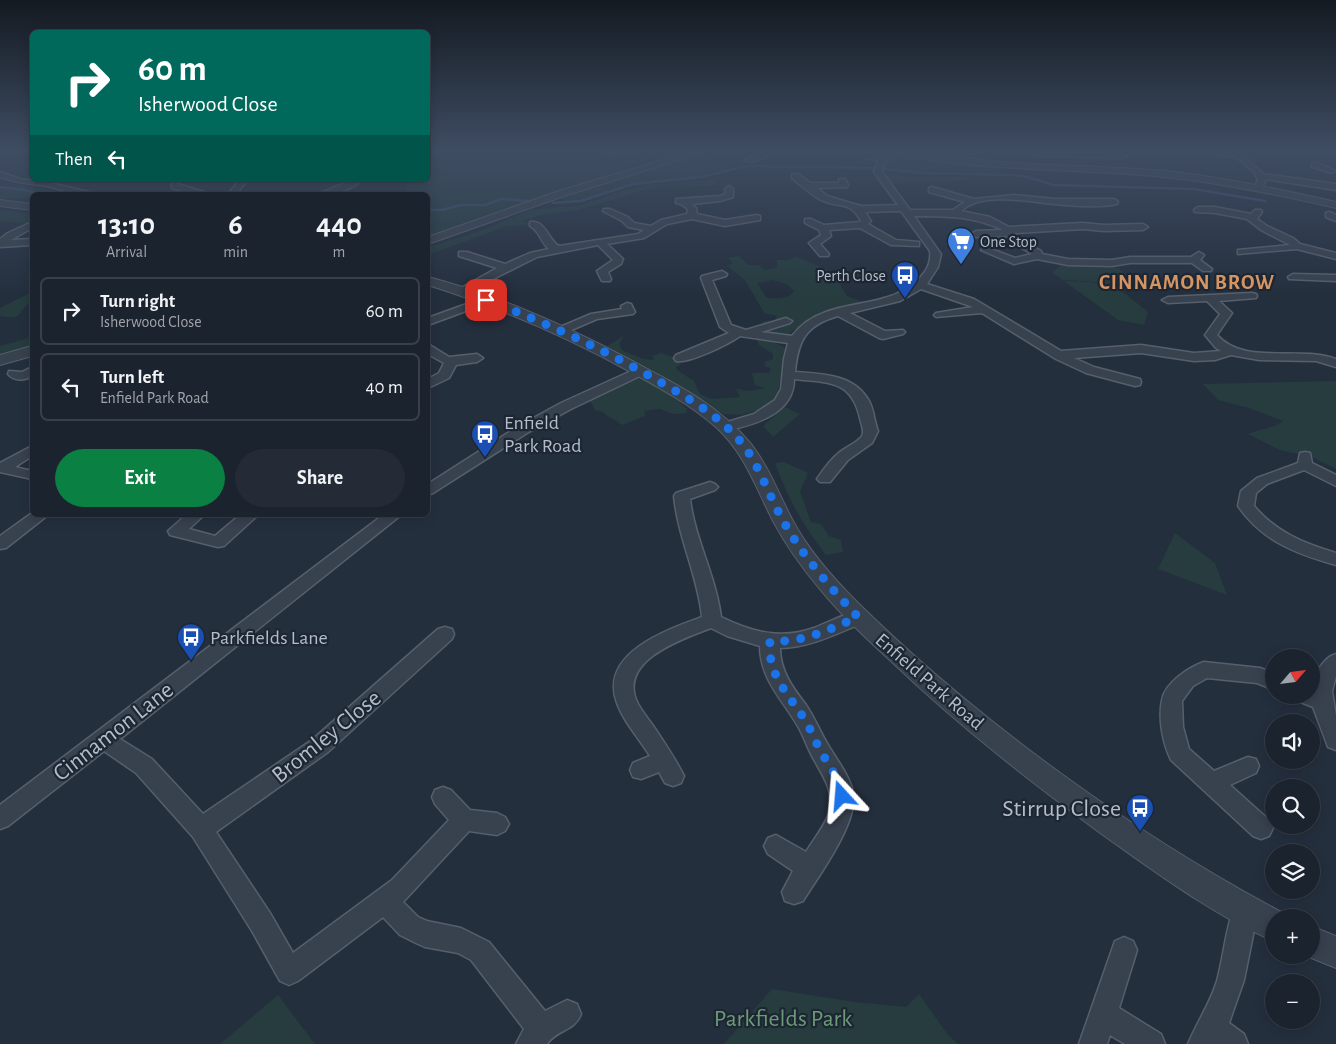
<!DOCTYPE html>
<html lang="en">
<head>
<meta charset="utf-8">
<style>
  :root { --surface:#1b232e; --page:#242b36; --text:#f1f3f6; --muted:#a0a4aa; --line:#39404a; --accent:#0b8043 }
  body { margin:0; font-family:"Alegreya Sans",sans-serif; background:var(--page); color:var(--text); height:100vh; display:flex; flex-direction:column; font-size:19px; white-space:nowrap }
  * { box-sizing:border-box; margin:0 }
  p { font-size:16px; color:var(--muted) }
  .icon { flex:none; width:28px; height:28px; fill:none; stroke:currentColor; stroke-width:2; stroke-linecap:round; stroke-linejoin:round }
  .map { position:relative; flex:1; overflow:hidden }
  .details { position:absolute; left:30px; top:192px; width:400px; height:325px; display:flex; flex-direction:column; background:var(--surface); border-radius:8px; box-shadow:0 2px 12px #0003,0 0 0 1px var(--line) }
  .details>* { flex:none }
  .hud { position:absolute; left:30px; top:30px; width:400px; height:152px; border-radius:8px; box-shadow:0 2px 12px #0003,0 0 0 1px var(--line); background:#00695c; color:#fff; overflow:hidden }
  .needle { width:32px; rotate:62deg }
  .buttons { position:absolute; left:1265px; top:649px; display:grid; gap:10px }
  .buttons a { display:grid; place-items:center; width:55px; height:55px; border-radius:50%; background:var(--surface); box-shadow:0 2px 12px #0003,0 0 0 1px var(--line); font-size:25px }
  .pin { position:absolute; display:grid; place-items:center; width:42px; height:42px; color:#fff; margin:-21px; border-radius:10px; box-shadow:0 2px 8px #0006 }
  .me { position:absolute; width:55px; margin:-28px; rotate:341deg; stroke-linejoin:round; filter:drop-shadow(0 0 4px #0008) }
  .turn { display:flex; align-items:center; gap:18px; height:105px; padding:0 25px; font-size:22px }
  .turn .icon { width:65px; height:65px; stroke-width:2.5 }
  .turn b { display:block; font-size:35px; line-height:42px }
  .then { display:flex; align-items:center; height:48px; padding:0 25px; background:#0003; gap:10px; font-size:19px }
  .eta { display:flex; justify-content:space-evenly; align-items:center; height:85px; text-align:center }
  .eta b { font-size:30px; font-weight:600; line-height:35px }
  .action { display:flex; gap:10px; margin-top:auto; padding:10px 25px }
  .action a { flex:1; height:58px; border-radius:30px; background:var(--accent); color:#fff; font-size:20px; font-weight:600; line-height:58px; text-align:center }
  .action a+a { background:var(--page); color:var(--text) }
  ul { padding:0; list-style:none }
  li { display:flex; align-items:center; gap:15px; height:68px; margin:0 10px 8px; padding:0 15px; border:2px solid var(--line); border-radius:8px }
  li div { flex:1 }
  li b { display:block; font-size:19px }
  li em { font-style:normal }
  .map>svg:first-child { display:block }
  .green { fill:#263c3f; fill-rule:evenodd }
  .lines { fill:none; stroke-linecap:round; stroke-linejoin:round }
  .stream { stroke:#394c67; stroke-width:2.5 }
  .minor-casing { stroke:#565f6c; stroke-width:3 }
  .tertiary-casing { stroke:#565f6c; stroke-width:2 }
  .minor { fill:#38414e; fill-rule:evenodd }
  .tertiary { fill:#38414e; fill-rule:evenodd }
  .route { stroke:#1a73e8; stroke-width:9; stroke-dasharray:0 16.2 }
  .labels { text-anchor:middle; stroke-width:4.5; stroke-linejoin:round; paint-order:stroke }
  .far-poi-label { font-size:16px; fill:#b4bcc9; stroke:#1d2633; text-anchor:start }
  .poi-label { font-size:20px; fill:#b4bcc9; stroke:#1d2633; text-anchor:start }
  .street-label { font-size:20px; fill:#b4bcc9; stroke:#1d2633 }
  .far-district-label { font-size:21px; font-weight:bold; letter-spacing:1px; fill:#d59563; stroke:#1d2633 }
  .near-street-label { font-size:24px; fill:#b4bcc9; stroke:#1d2633 }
  .near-poi-label { font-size:24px; fill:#b4bcc9; stroke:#1d2633; text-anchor:end }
  .near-park-label { font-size:24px; fill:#6b9a76; stroke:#1d2633 }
</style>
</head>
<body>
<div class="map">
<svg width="1336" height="1044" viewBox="0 0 1336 1044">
  <rect width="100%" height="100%" fill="#242f3e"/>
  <!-- green -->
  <path class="green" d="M 428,149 L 598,149 L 609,152 L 609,156 C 631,173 656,143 679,152 C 673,157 662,163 654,160 L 660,158 L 657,156 L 627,165 L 632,169 L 530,202 L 428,239 L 428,195 L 408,195 L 405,181 L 428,180 Z
    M 729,149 L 740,149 L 713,157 L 728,165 L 725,169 L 687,178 L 634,183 L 583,200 L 564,201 L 561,199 L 562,196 L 615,179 L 673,164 L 674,161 Z
    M 897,154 L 1000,168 L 1003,171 L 1001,173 L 992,173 L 905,171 L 882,167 L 886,159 Z
    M 887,174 L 918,178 L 967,177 L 973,180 L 904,182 L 890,186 L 883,176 Z
    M 713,180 L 719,185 L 647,189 L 604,203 L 572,211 L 541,215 L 522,221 L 531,224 L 530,225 L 507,226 L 428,255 L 428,247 L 477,232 L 531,210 L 557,207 L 574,207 L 626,190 L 650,185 Z
    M 21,185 L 53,190 L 32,195 L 30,198 L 0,199 L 0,187 Z
    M 0,210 L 32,214 L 32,222 L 27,224 L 0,221 Z
    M 739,256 L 748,265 L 758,265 L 765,270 L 777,268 L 777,260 L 788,260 L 797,257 L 826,269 L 838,281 L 847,296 L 863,302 L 866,310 C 835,318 812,311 787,336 L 760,333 L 763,321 L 775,320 L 777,316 L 764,313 L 745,280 L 727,266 L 733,263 L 728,258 ZM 773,280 L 787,284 L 794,291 C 788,300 777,298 767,298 L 757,283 Z
    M 1061,265 L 1118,268 L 1129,277 L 1118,286 L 1089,281 L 1063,280 L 1052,273 Z
    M 1064,281 L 1090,282 L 1117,287 L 1148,312 L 1144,325 L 1118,320 Z
    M 32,292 L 32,301 C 16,311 25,321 0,316 L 0,308 Z
    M 624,336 L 619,344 L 622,350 C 631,354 646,362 655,359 L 652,356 L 661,353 L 682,360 L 680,365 L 676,367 L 677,370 L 694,381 L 700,394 L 711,399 L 740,397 L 736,389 L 750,391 L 765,388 L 755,385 L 752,373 L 769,373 L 771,368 L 765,366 L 764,362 L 773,359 L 773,354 L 759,345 L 756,339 L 766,339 L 788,349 L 776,398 L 761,409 L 741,415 L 724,414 L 701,403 L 653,370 L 607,346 Z
    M 32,337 L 32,346 L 0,355 L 0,346 Z
    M 640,378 L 675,398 L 687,409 L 686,413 L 673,414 L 660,409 L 644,411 L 645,416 L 622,425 C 616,419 608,418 603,412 L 595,410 L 588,397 L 626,380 Z
    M 1336,381 L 1336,469 L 1312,457 L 1280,450 L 1248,434 C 1259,429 1275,428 1283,421 L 1249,408 L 1218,400 L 1203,384 Z
    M 785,407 L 800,414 L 773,437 L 763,426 Z
    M 784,462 L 808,473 L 800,492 L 811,522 L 821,524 L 829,536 L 841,540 L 843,552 L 826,555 C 804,527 787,497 775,463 Z
    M 1175,533 L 1215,563 L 1227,595 L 1158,569 Z
    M 772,989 L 854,1002 L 906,1007 L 919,994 L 948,1035 L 958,1044 L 724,1044 Z
    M 278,995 L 315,1044 L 220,1044 Z"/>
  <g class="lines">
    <!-- stream -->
    <path class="stream" d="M 883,169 L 923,173 L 1014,175 L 1028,177 L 1053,185 L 1194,189 L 1265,201
      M 0,187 L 25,190 L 44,195
      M 553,203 L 581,201 L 633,184 L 701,177 L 746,166 L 874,168
      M 428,210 L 442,210 L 460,205 L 485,205 L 501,199 L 528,201"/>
    <!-- minor casing -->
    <g class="minor-casing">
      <path id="minor" d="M 617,149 L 619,154 L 615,156 L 603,150 Z
        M 774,149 L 787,149 L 751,162 L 744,160 Z
        M 855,149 C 866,149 869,155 879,155 C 886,155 893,149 902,149 L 902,152 L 885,161 L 882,172 L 910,210 L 953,210 L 965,202 L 929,192 L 929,188 L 932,187 L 974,199 L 1014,195 L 1056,199 L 1114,199 L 1118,202 L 1117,204 C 1098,208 1074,206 1055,204 C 1029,202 983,191 961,211 L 990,217 L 1009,227 L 1083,223 L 1104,225 L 1143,224 L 1148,227 L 1143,230 L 1104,231 L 1083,229 L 1014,233 L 1020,239 L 1041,251 L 1042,254 L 1068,259 L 1112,260 L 1130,257 L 1191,257 L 1199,252 L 1204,255 L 1200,260 L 1212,269 L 1211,271 L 1203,271 L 1192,263 L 1130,263 L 1112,266 L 1068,265 L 1037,259 L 1014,264 L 981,250 L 986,247 L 1015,258 L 1032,254 L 1014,243 L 1007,236 L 976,237 L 971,234 L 976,231 L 1002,230 L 1001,229 C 972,216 945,216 914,216 L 941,254 L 938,267 L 927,284 L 974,299 L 1061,351 L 1141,345 L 1194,353 L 1221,351 L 1216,348 L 1205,335 L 1220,314 L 1207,301 L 1168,303 L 1162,300 L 1168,297 L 1252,293 L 1256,294 L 1257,296 L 1256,298 L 1219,301 L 1232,313 L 1217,335 C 1245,366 1297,345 1336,359 L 1336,367 L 1316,361 L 1259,360 L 1231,355 L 1215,360 L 1194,361 L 1141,353 L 1074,358 L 1094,367 L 1140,379 L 1141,382 L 1140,385 L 1135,386 L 1086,373 L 1056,359 L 982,313 L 936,317 L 934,315 L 936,313 L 973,307 L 921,289 L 900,301 L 850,313 L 885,331 L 903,330 L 905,332 L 903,334 L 883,339 L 879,338 L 838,316 C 806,325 798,340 795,372 C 822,374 854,374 869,401 C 874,410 874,421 878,431 L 872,443 L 848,460 L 830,482 L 820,482 L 817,479 C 823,470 831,459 840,452 C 846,447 857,443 862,436 C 865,431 861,424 860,418 C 851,379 828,383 794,379 C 794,415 754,424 726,431 L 721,430 L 719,427 L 721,424 L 754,414 L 775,400 L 781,389 L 784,359 L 788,343 L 740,336 C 729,344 688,364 676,361 L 674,358 L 676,355 L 729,333 L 720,327 L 701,278 L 702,276 L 722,271 L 727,274 L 726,276 L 712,280 L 731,325 L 746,330 L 786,318 L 792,321 L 790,323 L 761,332 L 792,336 C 801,324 812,317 826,312 C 859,300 901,304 924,273 C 929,266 931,260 930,251 L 901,211 L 865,212 L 871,221 L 868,224 L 896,240 L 919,242 L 919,246 L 891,245 L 860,228 L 829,230 L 831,236 L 820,244 L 829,254 L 828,256 L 820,256 L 809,243 L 821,235 L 819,230 L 805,223 L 805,219 L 811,219 L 824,225 L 859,222 L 861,221 C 849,199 839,209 821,200 C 811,195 801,185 792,178 L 792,174 L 798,174 L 810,183 L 839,183 L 839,179 L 845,179 L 848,185 L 847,187 L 817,188 L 827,196 L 861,206 L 898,205 L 874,172 L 878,160 L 865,158 Z
        M 969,149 L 977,149 L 979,152 L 972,154 Z
        M 1173,149 L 1230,152 L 1227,149 L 1236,149 L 1263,174 L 1336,184 L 1336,190 L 1266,179 L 1262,188 L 1259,189 L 1255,186 L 1258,180 L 1254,172 L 1236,157 Z
        M 1284,149 L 1304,149 L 1317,153 L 1313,155 Z
        M 1033,152 L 1122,154 L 1126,156 L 1122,158 L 1036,156 L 1032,154 Z
        M 1312,163 L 1318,163 L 1336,171 L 1332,173 L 1312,167 Z
        M 0,172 L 20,179 L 47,182 L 97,194 C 82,198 62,189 47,186 C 30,184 16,183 0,177 Z
        M 239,180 L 247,180 L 236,195 L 228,195 Z
        M 352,180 L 362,180 C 350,191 332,195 316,195 Z
        M 175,183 L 207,193 L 208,195 L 195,195 L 172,188 L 172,184 Z
        M 729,186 L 733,189 L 733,197 L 720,201 L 692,204 L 696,208 L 697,214 L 725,220 L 757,215 L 760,216 L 760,220 L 725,226 L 692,219 L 667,224 L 644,238 L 607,244 L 623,259 L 621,264 L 608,272 L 611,279 L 610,281 L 602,281 L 597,271 L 613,260 L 598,245 L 537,257 L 465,293 L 457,293 L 456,291 L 497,268 L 459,256 L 459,252 L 467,252 L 505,264 L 530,253 L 549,249 C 540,242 540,231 530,226 L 530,222 C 546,220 548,240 559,246 L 638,234 L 644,230 L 628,227 L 622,221 L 603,211 L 604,209 L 610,209 L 628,217 L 634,223 L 651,226 L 661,220 L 687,214 L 688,209 L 681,204 L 676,203 L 676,199 L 720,196 L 726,194 L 725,189 Z
        M 1198,207 L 1215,207 L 1251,214 L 1255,210 L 1261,210 L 1262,212 L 1257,219 L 1267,226 L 1293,238 L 1300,244 L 1336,253 L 1336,259 L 1297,249 L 1238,254 L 1238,250 L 1290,245 L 1261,230 L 1247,219 L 1215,213 L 1195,212 L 1194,210 Z
        M 1329,212 L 1336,215 L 1336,221 L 1326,217 L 1326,213 Z
        M 32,222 L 32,228 L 11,240 L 32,239 L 32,245 L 0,247 L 0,239 L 8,233 Z
        M 1293,274 L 1336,275 L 1336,281 L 1289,279 L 1288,277 Z
        M 486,297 L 492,300 L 490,302 L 428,325 L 428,318 Z
        M 627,303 L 631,304 L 635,312 L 633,314 L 597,319 L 562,334 L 556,330 L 558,328 L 591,314 L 622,309 L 621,306 Z
        M 428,344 L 449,357 L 477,354 L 483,358 L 477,362 L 456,365 L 449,378 L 428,388 L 428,379 L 439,373 L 444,363 L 428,354 Z
        M 32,367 L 32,376 C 25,381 13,381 8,374 L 9,371 L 22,372 Z
        M 640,367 L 644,368 L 646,371 L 644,374 L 571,409 L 527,433 L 433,493 L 428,495 L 428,484 L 517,427 L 561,403 Z
        M 32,446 L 32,456 L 15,467 L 27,470 L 32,469 L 32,479 L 0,472 L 0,463 Z
        M 1305,452 L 1310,453 L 1312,463 L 1336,475 L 1336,486 L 1304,470 L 1267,484 L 1256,493 L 1254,506 C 1276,532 1303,543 1336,553 L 1336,565 C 1297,554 1262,541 1238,506 L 1241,491 L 1257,478 L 1298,463 L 1300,453 Z
        M 710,482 L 715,484 L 718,487 L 715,490 L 690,499 C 695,540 716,576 721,617 C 752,632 781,640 814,628 C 829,622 843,615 858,610 L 865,612 L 867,617 L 865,622 C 838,633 809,648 780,648 C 780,671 793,688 806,705 C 815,718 820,732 828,745 C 837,760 849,775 853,792 C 859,822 819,875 803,901 L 794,904 L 785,901 L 782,892 L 793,871 L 768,854 L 764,846 L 768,838 L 776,835 L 806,852 C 813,840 825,826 829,813 C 835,790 822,775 812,756 C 807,747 804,737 799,728 C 784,701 760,680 760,646 L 727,636 L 711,628 C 682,639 616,661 638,704 C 643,713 650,721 656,730 C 666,745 676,760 684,776 L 681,783 L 673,786 L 665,783 L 659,772 L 641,779 L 633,777 L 630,770 L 633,763 L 650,756 C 639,738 622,720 616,700 C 601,652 669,629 702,617 C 698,576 678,538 674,496 L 676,493 Z
        M 32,513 L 32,515 L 48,515 L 6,548 L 0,549 L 0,536 Z
        M 186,515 L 204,515 L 189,529 L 215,536 L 240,515 L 258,515 L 224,546 L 218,547 L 170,535 L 168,531 Z
        M 383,515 L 401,515 L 120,739 L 152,759 L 203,814 L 312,740 L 438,629 L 445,627 L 452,629 L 454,634 L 452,639 L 328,752 L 216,832 L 270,913 L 293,953 L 392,880 L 449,820 L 435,804 L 432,797 L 435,790 L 443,787 L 451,790 L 470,810 L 497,813 L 505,817 L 509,824 L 505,831 L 497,835 L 469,831 L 403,902 L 418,917 L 427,921 L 461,928 L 489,942 L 545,1011 L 567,1000 L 577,1004 L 581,1014 C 574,1032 557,1029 547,1044 L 516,1044 L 524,1029 L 471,960 L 458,953 L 425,947 L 416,943 L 400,935 L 383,917 L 298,981 L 289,985 L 280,981 L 252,931 L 193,837 L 136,773 L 104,751 L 8,826 L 0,829 L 0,805 Z
        M 1336,654 L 1336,676 L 1332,691 L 1336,716 L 1336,750 L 1328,747 L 1313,707 L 1298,701 L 1295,695 L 1311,695 C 1311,681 1321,658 1336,654 Z
        M 1204,662 L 1260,668 L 1274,673 L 1274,690 L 1257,683 L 1207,678 L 1193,686 L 1182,701 L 1183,727 L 1189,749 L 1214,771 L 1248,757 L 1256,759 L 1259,766 L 1256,773 L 1230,785 L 1269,820 L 1273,828 L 1269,836 L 1261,839 L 1253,836 L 1171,760 C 1163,744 1158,719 1162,700 C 1165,683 1189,667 1204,662 Z
        M 1245,898 L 1254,901 L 1258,910 L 1244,980 L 1229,1023 L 1244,1034 L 1248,1044 L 1188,1044 C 1197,1022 1210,1004 1217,981 C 1224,955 1226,926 1236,901 Z
        M 1124,937 L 1133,941 L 1137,950 L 1119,1008 L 1161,1034 L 1165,1044 L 1125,1044 L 1110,1035 L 1107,1044 L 1079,1044 L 1115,941 Z"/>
    </g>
    <!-- tertiary casing -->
    <g class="tertiary-casing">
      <path id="tertiary" d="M 699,149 L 714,149 L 567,195 L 428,244 L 428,237 L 559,191 Z
        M 890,149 C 927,149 965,159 1002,162 C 1056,166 1111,166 1165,171 C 1222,177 1279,189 1336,202 L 1336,208 C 1279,195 1222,183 1164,177 C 1087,169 1010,172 933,160 C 921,158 900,157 890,149 Z
        M 0,200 L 32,204 L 32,210 L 0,206 Z
        M 428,277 C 502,296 573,329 640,365 C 680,386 722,408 751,444 C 769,467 779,495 793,521 C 809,551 833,578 857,602 C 979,722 1134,834 1285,914 L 1287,918 L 1274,918 L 1274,941 C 1218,918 1160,875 1110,840 C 1035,785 961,728 893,663 C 868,640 842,616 820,589 C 802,568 786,545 773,521 C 756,488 745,454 717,428 C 691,405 660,388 629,371 C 565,336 498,307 428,285 Z
        M 32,346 L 32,356 L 0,365 L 0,355 Z
        M 1311,926 L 1336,936 L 1336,968 L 1304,955 L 1311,955 Z"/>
    </g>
    <!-- minor -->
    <use href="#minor" class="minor"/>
    <!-- tertiary -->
    <use href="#tertiary" class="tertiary"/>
  </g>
  <!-- sky -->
  <linearGradient id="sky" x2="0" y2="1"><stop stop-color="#141a22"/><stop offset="0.51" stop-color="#3f4d63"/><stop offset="1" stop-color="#3f4d63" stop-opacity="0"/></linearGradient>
  <rect width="1336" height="295" fill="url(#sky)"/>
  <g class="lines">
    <!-- route -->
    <path class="route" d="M 486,300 C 542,321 596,346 648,375 C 684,396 722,415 747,450 C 762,473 771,500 785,524 C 805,559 831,588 858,617 C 828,630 803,643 770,641 C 767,675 788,693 805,720 C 812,731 816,744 823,755 C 831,769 840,780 842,796"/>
  </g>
  <!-- icons -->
  <defs>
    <g id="supermarket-pin" transform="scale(1.4375)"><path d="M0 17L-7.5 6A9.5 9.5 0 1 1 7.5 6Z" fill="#3f7fe0" stroke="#1d2633"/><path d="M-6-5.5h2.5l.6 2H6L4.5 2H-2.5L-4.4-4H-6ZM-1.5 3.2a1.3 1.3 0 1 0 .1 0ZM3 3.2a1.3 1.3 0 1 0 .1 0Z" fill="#fff"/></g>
    <g id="bus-pin" transform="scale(1.4375)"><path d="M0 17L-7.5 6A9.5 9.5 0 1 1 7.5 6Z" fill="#1a4fb4" stroke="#1d2633"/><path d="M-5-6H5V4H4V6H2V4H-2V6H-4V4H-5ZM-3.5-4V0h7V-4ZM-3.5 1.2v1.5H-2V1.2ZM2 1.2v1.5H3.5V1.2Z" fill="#fff"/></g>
  </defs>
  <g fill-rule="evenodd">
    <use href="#supermarket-pin" x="961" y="241"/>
    <use href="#bus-pin" x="905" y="275"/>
    <use href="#bus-pin" x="485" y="434"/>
    <use href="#bus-pin" x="191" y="637"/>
    <use href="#bus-pin" x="1140" y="808"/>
  </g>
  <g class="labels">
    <!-- far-poi labels -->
    <g class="far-poi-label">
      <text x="980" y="247">One Stop</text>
      <text x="886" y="281" text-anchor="end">Perth Close</text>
    </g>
    <!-- poi labels -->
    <g class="poi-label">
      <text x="504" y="429">Enfield<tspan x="504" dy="23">Park Road</tspan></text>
      <text x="210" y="644">Parkfields Lane</text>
    </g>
    <!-- street labels -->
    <g class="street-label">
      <text transform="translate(930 681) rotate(41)" y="7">Enfield Park Road</text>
    </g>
    <!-- far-district labels -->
    <g class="far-district-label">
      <text x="1187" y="289">CINNAMON BROW</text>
    </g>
    <!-- near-street labels -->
    <g class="near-street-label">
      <text transform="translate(113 731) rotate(-38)" y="8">Cinnamon Lane</text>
      <text transform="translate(326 736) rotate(-39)" y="8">Bromley Close</text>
    </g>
    <!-- near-poi labels -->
    <g class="near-poi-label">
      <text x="1121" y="816">Stirrup Close</text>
    </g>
    <!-- near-park labels -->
    <g class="near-park-label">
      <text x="783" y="1026">Parkfields Park</text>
    </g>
  </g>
</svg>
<div class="buttons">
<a><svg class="needle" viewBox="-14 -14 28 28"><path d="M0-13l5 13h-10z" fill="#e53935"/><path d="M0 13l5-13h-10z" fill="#a0a4aa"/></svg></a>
<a><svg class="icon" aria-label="sound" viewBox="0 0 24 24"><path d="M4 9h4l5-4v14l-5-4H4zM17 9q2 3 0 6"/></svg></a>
<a><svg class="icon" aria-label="search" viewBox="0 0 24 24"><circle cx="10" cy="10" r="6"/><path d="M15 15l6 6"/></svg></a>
<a><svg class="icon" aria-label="layers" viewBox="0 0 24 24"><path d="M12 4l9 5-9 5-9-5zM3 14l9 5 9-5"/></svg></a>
<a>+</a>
<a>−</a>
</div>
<div class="pin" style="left:486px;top:300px;background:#d93025"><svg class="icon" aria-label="arrive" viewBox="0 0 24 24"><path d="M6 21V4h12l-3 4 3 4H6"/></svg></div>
<svg class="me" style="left:842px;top:796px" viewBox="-20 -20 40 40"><path d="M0-17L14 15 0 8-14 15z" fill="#1a73e8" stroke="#fff" stroke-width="4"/></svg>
<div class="hud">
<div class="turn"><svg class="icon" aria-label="right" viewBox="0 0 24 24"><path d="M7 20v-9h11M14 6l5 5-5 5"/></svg><div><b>60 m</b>Isherwood Close</div></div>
<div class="then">Then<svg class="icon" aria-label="left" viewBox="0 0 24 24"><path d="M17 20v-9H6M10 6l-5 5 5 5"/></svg></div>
</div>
<section class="details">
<div class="eta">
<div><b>13:10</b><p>Arrival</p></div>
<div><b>6</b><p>min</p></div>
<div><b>440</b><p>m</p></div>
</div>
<ul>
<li><svg class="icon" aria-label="right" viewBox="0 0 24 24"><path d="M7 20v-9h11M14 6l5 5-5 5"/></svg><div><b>Turn right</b><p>Isherwood Close</p></div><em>60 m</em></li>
<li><svg class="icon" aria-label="left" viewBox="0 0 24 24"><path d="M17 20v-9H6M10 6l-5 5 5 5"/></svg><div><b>Turn left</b><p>Enfield Park Road</p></div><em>40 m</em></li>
</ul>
<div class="action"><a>Exit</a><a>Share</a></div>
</section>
</div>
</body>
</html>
